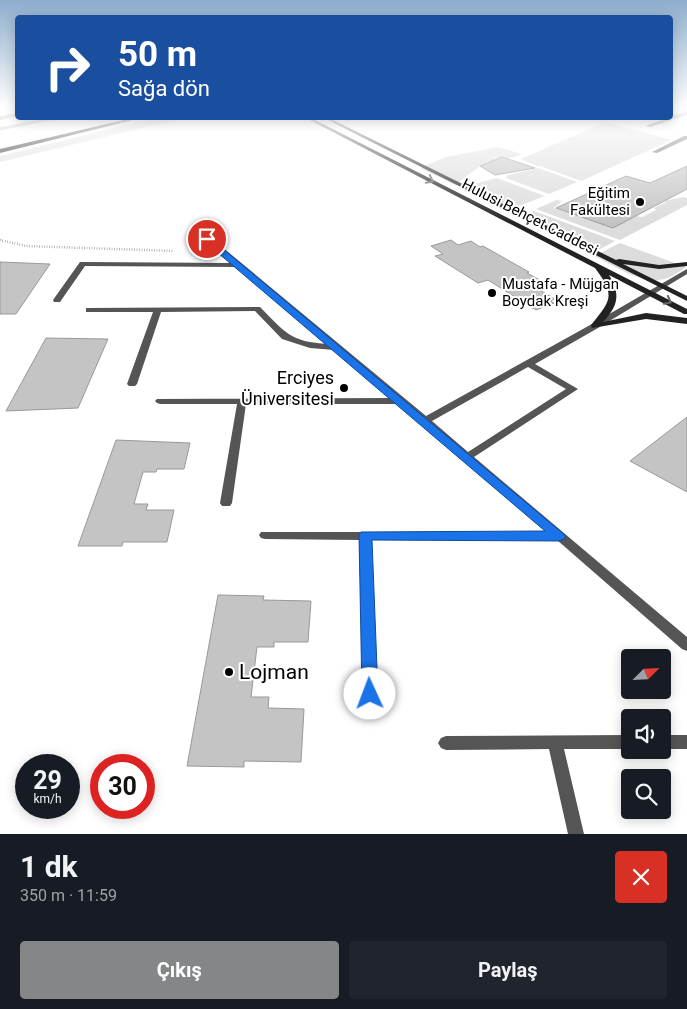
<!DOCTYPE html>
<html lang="tr">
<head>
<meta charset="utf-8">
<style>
  :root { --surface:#171b24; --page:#20242c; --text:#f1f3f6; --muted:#9ea1a6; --accent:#858687 }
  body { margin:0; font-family:Roboto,sans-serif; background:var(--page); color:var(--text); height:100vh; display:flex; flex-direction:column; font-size:19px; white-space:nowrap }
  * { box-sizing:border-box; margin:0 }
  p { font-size:16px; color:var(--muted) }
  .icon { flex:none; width:28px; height:28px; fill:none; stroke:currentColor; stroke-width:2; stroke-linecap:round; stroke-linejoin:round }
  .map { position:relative; height:834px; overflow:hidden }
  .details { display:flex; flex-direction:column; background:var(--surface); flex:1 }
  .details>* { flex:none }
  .hud { position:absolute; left:15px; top:15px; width:658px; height:105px; border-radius:5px; box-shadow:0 2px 12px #0003; background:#1a4fa0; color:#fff; overflow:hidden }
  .needle { width:32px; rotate:66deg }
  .tools { position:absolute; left:621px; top:649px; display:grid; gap:10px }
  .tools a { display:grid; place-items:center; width:50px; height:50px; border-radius:5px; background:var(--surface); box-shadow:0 2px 12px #0003; font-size:25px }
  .speed { position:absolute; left:15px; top:754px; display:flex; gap:10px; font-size:25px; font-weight:700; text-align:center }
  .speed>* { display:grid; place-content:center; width:65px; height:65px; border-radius:50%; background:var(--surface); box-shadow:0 2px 12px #0003; line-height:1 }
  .speed small { font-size:12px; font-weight:400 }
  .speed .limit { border:8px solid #d22; background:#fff; color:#111 }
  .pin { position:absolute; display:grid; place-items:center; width:42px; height:42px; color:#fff; margin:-21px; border:2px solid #fff; border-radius:50%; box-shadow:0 1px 5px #0007 }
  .me { position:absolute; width:55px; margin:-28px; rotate:358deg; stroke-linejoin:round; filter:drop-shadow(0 0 4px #0008) }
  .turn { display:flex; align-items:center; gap:18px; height:105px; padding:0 20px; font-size:22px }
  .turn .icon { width:65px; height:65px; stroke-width:2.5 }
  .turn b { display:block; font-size:35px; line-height:42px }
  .round { display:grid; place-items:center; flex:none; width:52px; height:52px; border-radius:5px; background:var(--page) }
  .head { display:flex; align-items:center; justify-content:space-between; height:85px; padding:0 20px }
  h1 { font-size:30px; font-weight:700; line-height:38px }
  .button { display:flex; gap:10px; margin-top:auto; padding:10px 20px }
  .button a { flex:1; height:58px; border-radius:5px; background:var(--accent); color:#fff; font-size:20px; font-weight:700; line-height:58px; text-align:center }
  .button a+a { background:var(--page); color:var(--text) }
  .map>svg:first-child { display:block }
  .green { fill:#dcdcdc }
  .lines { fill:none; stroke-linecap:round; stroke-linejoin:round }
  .stream { stroke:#a3a3a3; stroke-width:3 }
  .building { fill:#c4c4c4; stroke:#999 }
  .path { stroke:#777; stroke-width:2.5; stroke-dasharray:0.5 2; stroke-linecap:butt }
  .street { fill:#555; fill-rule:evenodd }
  .secondary { fill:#222; fill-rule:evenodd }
  .primary { fill:#000; fill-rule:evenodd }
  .oneway { stroke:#646464 }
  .route { fill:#1a73e8; stroke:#114b97 }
  .poi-dot { fill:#000; stroke:#fff; stroke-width:2 }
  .labels { text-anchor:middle; stroke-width:4; stroke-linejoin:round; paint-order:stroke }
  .far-poi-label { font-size:15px; fill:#000; stroke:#fff; text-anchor:end }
  .far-street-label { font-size:15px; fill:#000; stroke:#fff }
  .poi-label { font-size:18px; fill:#000; stroke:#fff; text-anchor:end }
  .near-poi-label { font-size:21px; fill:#000; stroke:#fff; text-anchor:start }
</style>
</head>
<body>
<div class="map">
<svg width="687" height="834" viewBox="0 0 687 834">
  <rect width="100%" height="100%" fill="#fff"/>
  <!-- green -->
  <path class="green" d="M 155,118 L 185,118 L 0,162 L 0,156 Z
    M 605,122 L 672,140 L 581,181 L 540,166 L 537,166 L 521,159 Z
    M 498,147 L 522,154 L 512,158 L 494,158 L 496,159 L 480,166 L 455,185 L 420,168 L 446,157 Z
    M 538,168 L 577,182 L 549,194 L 506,178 L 508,175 Z
    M 497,178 L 545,196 L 506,211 L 458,188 Z
    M 683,197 L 687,198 L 687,205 L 620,240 L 536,209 L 556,200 L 562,201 L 554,208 L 613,228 L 624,220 L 627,221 L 636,216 L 642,217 L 656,210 L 654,208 L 666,202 L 664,201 Z
    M 534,211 L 615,241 L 591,254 L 519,217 Z
    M 620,243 L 686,267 C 680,271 672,277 665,279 C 640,285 616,266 594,256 Z"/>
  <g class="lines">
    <!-- stream -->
    <path class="stream" d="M 0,129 L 54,118"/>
  </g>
  <!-- building -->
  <path class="building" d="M 502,157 L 535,168 L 495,175 L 480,166 Z
    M 687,166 L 687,189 L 613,228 L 556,208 L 626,176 L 650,183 Z
    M 451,240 L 458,245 L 471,241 L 480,247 L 483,246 L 529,272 L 527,273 L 547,284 L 536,288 L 555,299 L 550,301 L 554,303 L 536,310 L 488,280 L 478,283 L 435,256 L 443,254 L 431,246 Z
    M 0,262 L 50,264 L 16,314 L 0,314 Z
    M 46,338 L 108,339 L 78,408 L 6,411 Z
    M 687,417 L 687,492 L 630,461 Z
    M 116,440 L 190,443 L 184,469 L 157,469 L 156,472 L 143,472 L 134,504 L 148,504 L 146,510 L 174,510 L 167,542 L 123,542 L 122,546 L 78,546 Z
    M 218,595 L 264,596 L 263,600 L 311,601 L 308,642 L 274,642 L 274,647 L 257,647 L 251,697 L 269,697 L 268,708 L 304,709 L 301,762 L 244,761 L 244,767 L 187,766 Z"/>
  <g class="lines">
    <!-- path -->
    <path class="path" d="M 0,240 L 26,246 L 174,251"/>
    <!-- street -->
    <path class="street" d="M 687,111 L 687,115 L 650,127 L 645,126 Z
      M 18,113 L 18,116 L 0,120 L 0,116 Z
      M 684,136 L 687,136 L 687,139 L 657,153 L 652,152 Z
      M 204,237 L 210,237 L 426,416 L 592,324 L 687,269 L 687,274 L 598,328 L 535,364 L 578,389 L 474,457 L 687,637 L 687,651 L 682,649 L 557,540 L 371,540 L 377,694 L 375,698 L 370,700 L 365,698 L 363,694 L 359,540 L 265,539 L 261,538 L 259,535 L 261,532 L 547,532 L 399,404 L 246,404 L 232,503 L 230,506 L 222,506 L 220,503 L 237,404 L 160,404 L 157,403 L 155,401 L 157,399 L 392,398 L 334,350 L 310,348 L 282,339 L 255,311 L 161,312 L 137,384 L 135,386 L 129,386 L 127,384 L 153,312 L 86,312 L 86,308 L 257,307 L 260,307 C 285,332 290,342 328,344 L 236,267 L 85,266 L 60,302 L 54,302 L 53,300 L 80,262 L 83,262 L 231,263 L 204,241 ZM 528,367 L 566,389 L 468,452 L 432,421 Z
      M 630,735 L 630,749 L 564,749 L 584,834 L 568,834 L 549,749 L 446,750 L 441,748 L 438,743 L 441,738 L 446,736 Z
      M 662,735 L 687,735 L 687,749 L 662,749 Z"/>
    <!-- secondary -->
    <path class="secondary" d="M 306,118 L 311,118 L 687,309 L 687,314 L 684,314 L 609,275 C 621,294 618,306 603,322 L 646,313 L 687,318 L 687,324 L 646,319 L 592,328 L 591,325 C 611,300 616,296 595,268 Z
      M 324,118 L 329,118 L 616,260 L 619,259 L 659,265 L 687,262 L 687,266 L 659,269 L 623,264 L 687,296 L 687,301 Z"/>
    <!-- primary -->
    <path class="primary" d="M 132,118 L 141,118 L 0,153 L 0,149 Z"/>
  </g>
  <!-- one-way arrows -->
  <defs><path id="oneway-chevron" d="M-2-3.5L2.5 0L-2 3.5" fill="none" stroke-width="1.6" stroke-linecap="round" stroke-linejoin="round" transform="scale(1.25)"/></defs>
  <g class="oneway">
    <use href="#oneway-chevron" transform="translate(430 180) rotate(27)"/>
    <use href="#oneway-chevron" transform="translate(668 301) rotate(28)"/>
  </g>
  <!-- sky -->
  <linearGradient id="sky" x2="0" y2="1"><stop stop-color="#8cadcc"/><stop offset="0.48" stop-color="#fff"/><stop offset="1" stop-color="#fff" stop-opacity="0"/></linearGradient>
  <rect width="687" height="224" fill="url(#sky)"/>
  <!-- route -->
  <path class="route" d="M 204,238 L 210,238 L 566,536 L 564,539 L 559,541 L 372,540 L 378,694 L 376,699 L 370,701 L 364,699 L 362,694 L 359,535 L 361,532 L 545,531 L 204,241 Z"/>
  <!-- markers -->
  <g class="poi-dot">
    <circle cx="640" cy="202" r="5"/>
    <circle cx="492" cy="293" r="5"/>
    <circle cx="344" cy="388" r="5"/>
    <circle cx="229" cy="672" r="5"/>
  </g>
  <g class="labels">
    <!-- far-poi labels -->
    <g class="far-poi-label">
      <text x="630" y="198">Eğitim<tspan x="630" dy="17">Fakültesi</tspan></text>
      <text x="502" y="289" text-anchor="start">Mustafa - Müjgan<tspan x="502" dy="17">Boydak Kreşi</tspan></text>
    </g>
    <!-- far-street labels -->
    <g class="far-street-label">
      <text transform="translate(530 217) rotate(27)" y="5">Hulusi Behçet Caddesi</text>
    </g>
    <!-- poi labels -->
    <g class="poi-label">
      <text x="334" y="384">Erciyes<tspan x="334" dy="21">Üniversitesi</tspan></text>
    </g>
    <!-- near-poi labels -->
    <g class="near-poi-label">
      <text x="239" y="679">Lojman</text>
    </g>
  </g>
</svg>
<div class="tools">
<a><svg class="needle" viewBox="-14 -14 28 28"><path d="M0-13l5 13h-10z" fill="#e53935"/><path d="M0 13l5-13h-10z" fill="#9ea1a6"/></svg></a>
<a><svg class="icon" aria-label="sound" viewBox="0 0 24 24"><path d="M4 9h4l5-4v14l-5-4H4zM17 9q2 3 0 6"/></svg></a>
<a><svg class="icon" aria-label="search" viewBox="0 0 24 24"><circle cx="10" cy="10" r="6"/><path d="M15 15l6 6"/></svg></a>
</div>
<div class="speed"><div>29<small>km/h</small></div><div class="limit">30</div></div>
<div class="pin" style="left:207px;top:239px;background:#d93025"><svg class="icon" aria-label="arrive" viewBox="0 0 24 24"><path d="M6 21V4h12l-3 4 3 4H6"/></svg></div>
<svg class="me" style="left:370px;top:694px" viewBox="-20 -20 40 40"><circle r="19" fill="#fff"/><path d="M0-13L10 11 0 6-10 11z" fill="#1a73e8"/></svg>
<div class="hud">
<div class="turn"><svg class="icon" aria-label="right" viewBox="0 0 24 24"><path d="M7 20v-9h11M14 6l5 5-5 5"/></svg><div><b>50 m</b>Sağa dön</div></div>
</div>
</div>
<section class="details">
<div class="head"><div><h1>1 dk</h1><p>350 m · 11:59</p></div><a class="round" style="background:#d93025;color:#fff"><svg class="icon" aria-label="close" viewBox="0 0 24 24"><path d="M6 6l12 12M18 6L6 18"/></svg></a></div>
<div class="button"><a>Çıkış</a><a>Paylaş</a></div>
</section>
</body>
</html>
